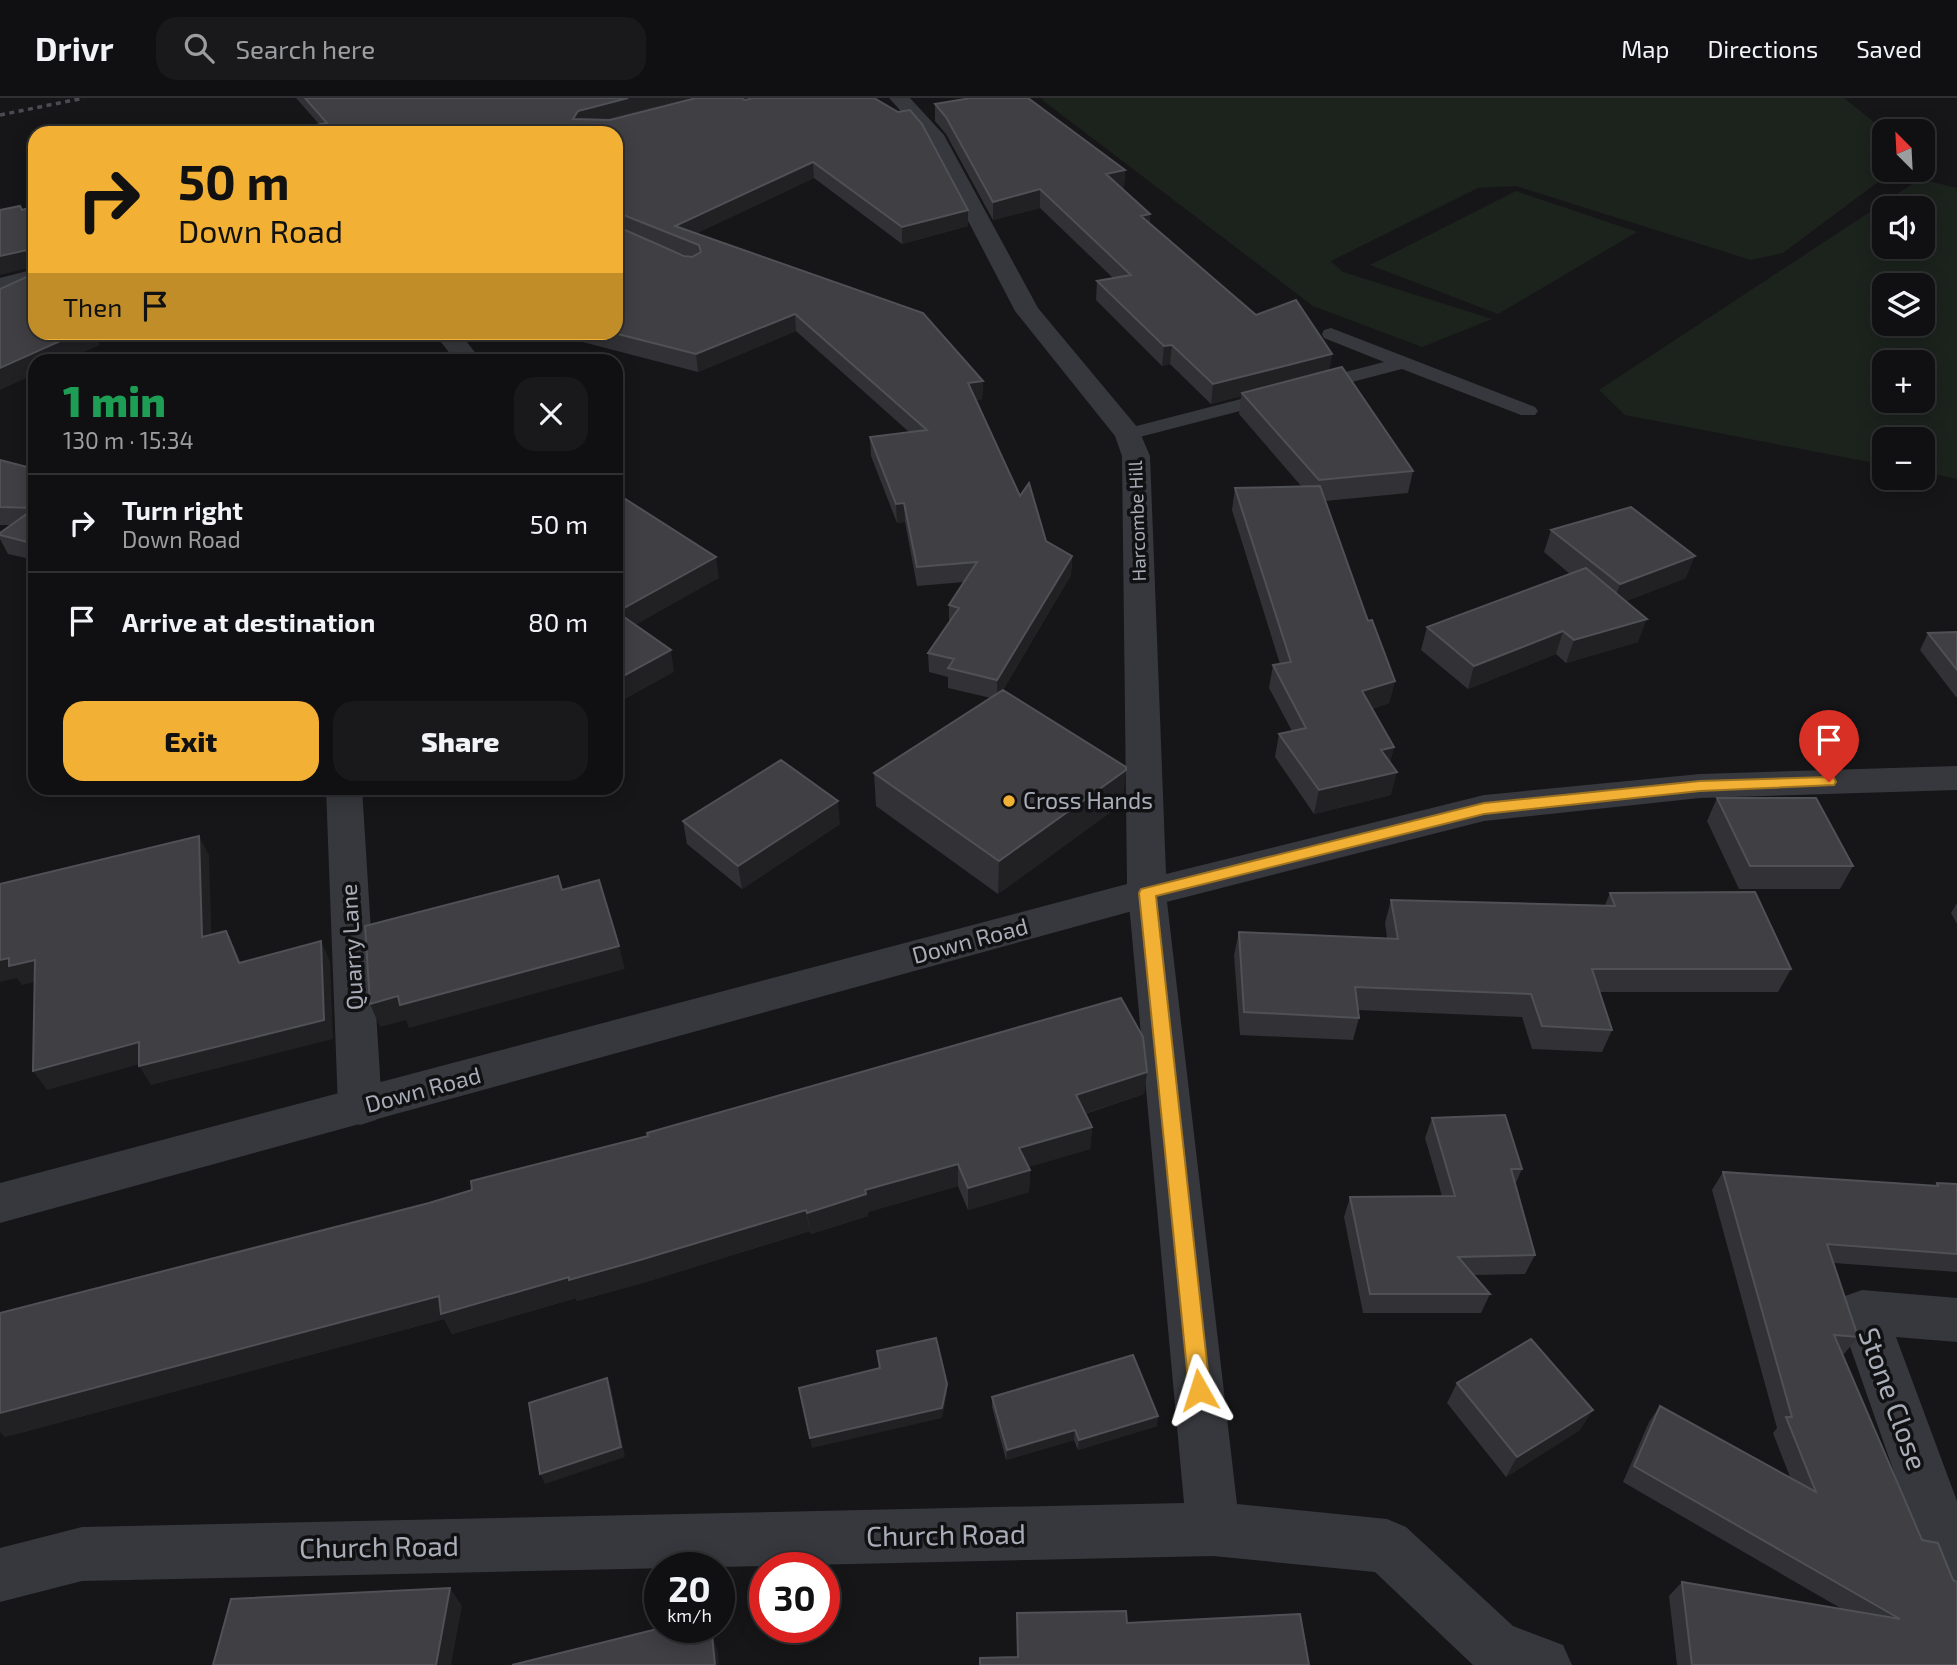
<!DOCTYPE html>
<html lang="en">
<head>
<meta charset="utf-8">
<style>
  :root { --surface:#101012; --page:#19191b; --text:#f1f3f6; --muted:#9c9d9f; --line:#303032; --accent:#f2b134 }
  body { margin:0; font-family:"Exo 2",sans-serif; background:var(--page); color:var(--text); height:100vh; display:flex; flex-direction:column; font-size:26px; white-space:nowrap }
  * { box-sizing:border-box; margin:0 }
  p { font-size:23px; color:var(--muted) }
  .icon { flex:none; width:38px; height:38px; fill:none; stroke:currentColor; stroke-width:2; stroke-linecap:round; stroke-linejoin:round }
  .map { position:relative; flex:1; overflow:hidden }
  .drawer { position:absolute; left:28px; top:256px; width:595px; height:441px; display:flex; flex-direction:column; background:var(--surface); border-radius:21px; box-shadow:0 4px 18px #0003,0 0 0 2px var(--line) }
  .drawer>* { flex:none }
  .guide { position:absolute; left:28px; top:28px; width:595px; height:214px; border-radius:21px; box-shadow:0 4px 18px #0003,0 0 0 2px var(--line); background:#f2b134; color:#111; overflow:hidden }
  .needle { width:46px; rotate:336deg }
  .fabs { position:absolute; left:1872px; top:21px; display:grid; gap:14px }
  .fabs a { display:grid; place-items:center; width:63px; height:63px; border-radius:14px; background:var(--surface); box-shadow:0 4px 18px #0003,0 0 0 2px var(--line); font-size:35px }
  .speed { position:absolute; left:644px; top:1454px; display:flex; gap:14px; font-size:35px; font-weight:700; text-align:center }
  .speed>* { display:grid; place-content:center; width:91px; height:91px; border-radius:50%; background:var(--surface); box-shadow:0 4px 18px #0003,0 0 0 2px var(--line); line-height:1 }
  .speed small { font-size:18px; font-weight:400 }
  .speed .limit { border:10px solid #d22; background:#fff; color:#111 }
  .pin { position:absolute; display:grid; place-items:center; width:60px; height:60px; color:#fff; margin:-72px -30px; border-radius:50% 50% 50% 0; rotate:-45deg; box-shadow:0 0 7px #0007 }
  .pin .icon { rotate:45deg }
  .me { position:absolute; width:77px; margin:-38px; rotate:354deg; stroke-linejoin:round; filter:drop-shadow(0 0 5px #0008) }
  .turn { display:flex; align-items:center; gap:24px; height:147px; padding:0 35px; font-size:32px }
  .turn .icon { width:91px; height:91px; stroke-width:2.5 }
  .turn b { display:block; font-size:49px; line-height:60px }
  .then { display:flex; align-items:center; height:66px; padding:0 35px; background:#0003; gap:14px; font-size:26px }
  .round { display:grid; place-items:center; flex:none; width:74px; height:74px; border-radius:21px; background:var(--page) }
  .headline { display:flex; align-items:center; justify-content:space-between; height:119px; padding:0 35px }
  h1 { font-size:42px; font-weight:800; line-height:52px; color:#1e9e55 }
  .cta { display:flex; gap:14px; margin-top:auto; padding:14px 35px }
  .cta a { flex:1; height:80px; border-radius:21px; background:var(--accent); color:#111; font-size:28px; font-weight:800; line-height:80px; text-align:center }
  .cta a+a { background:var(--page); color:var(--text) }
  ul { padding:0; list-style:none }
  li { display:flex; align-items:center; gap:21px; height:98px; padding:0 35px; border-top:2px solid var(--line) }
  li div { flex:1 }
  li b { display:block; font-size:26px }
  li em { font-style:normal }
  header { display:flex; align-items:center; gap:42px; box-sizing:border-box; height:98px; padding:0 35px; background:var(--surface); border-bottom:2px solid var(--line) }
  header strong { font-size:33px }
  nav { display:flex; gap:38px; margin-inline-start:auto; font-size:24px }
  .search { width:490px; height:63px; background:var(--page); display:flex; align-items:center; gap:18px; box-sizing:border-box; padding:0 24px; border-radius:21px; color:var(--muted); font-size:26px }
  .map>svg:first-child { display:block }
  .green { fill:#1c231d; fill-rule:evenodd }
  .lines { fill:none; stroke-linecap:round; stroke-linejoin:round }
  .service { fill:#37383d; fill-rule:evenodd }
  .minor { fill:#37383d; fill-rule:evenodd }
  .tertiary { fill:#37383d; fill-rule:evenodd }
  .rail { stroke:#4a4c52; stroke-width:3.5; stroke-dasharray:5 4.5; stroke-linecap:butt }
  .wall { fill:#323236; fill-rule:evenodd }
  .shaded-wall { fill:#212124 }
  .building { fill:#3f3f44; stroke:#4f5156; stroke-width:2 }
  .route { fill:#f2b134; stroke:#9d7322; stroke-width:2 }
  .poi-dot { fill:#f2b134; stroke:#111113; stroke-width:2.5 }
  .labels { text-anchor:middle; stroke-width:7; stroke-linejoin:round; paint-order:stroke }
  .far-street-label { font-size:19px; fill:#a8adb8; stroke:#111113 }
  .poi-label { font-size:23px; fill:#a8adb8; stroke:#111113; text-anchor:start }
  .street-label { font-size:23px; fill:#a8adb8; stroke:#111113 }
  .near-street-label { font-size:28px; fill:#a8adb8; stroke:#111113 }
</style>
</head>
<body>
<header>
<strong>Drivr</strong>
<div class="search"><svg class="icon" aria-label="search" viewBox="0 0 24 24"><circle cx="10" cy="10" r="6"/><path d="M15 15l6 6"/></svg>Search here</div>
<nav><a>Map</a><a>Directions</a><a>Saved</a></nav>
</header>
<div class="map">
<svg width="1957" height="1567" viewBox="0 0 1957 1567">
  <rect width="100%" height="100%" fill="#161618"/>
  <!-- green -->
  <path class="green" d="M 1046,0 L 1844,0 L 1885,33 L 1885,72 L 1894,72 L 1783,155 L 1751,162 L 1516,88 L 1478,90 L 1331,163 L 1343,174 L 1492,221 L 1422,249 L 1313,208 L 1041,1 Z
    M 1920,81 L 1957,90 L 1957,381 L 1923,374 L 1923,341 L 1885,341 L 1885,367 L 1625,317 L 1599,292 ZM 1923,110 L 1923,149 L 1885,149 L 1885,110 ZM 1885,187 L 1923,187 L 1923,226 L 1885,226 ZM 1923,264 L 1923,303 L 1885,303 L 1885,264 Z
    M 1516,93 L 1637,134 L 1498,216 L 1370,167 Z"/>
  <g class="lines">
    <!-- service -->
    <path class="service" d="M 1331,230 L 1535,309 L 1538,313 L 1535,317 L 1521,317 L 1402,271 L 1128,342 L 1121,340 L 1118,336 L 1121,332 L 1384,264 L 1324,240 L 1322,236 L 1324,232 Z"/>
    <!-- minor -->
    <path class="minor" d="M 35,171 L 35,185 L 0,194 L 0,180 Z
      M 433,234 L 459,234 L 481,262 L 455,262 Z
      M 326,690 L 362,690 L 382,1009 L 376,1022 L 360,1027 L 344,1022 L 338,1009 Z
      M 1147,781 L 1161,785 L 1166,795 L 1237,1406 L 1387,1421 L 1406,1429 L 1513,1528 L 1563,1547 L 1572,1567 L 1473,1567 L 1375,1474 L 1213,1458 L 82,1483 L 0,1504 L 0,1450 L 82,1429 L 1184,1405 L 1128,795 L 1133,785 Z
      M 1862,1192 L 1957,1200 L 1957,1244 L 1896,1239 L 1957,1403 L 1957,1504 L 1938,1496 L 1930,1477 L 1838,1214 L 1845,1198 Z"/>
    <!-- tertiary -->
    <path class="tertiary" d="M 889,0 L 910,0 L 944,37 L 1038,210 L 1138,330 L 1150,358 L 1166,776 L 1484,697 L 1700,676 L 1957,668 L 1957,692 L 1700,700 L 1484,723 L 1147,809 L 0,1125 L 0,1085 L 1127,786 L 1122,358 L 1115,338 L 1015,213 L 925,40 Z"/>
    <!-- rail -->
    <path class="rail" d="M 0,17 L 84,0"/>
  </g>
  <!-- wall -->
  <path class="wall" d="M 296,0 L 690,0 L 606,22 L 610,22 L 696,0 L 968,128 L 902,146 L 814,80 L 697,135 L 983,283 L 982,301 L 976,302 L 1020,398 L 1046,443 L 1072,458 L 1071,477 L 1003,592 L 1123,705 L 998,796 L 876,708 L 874,675 L 991,600 L 948,590 L 948,579 L 929,574 L 928,555 L 949,524 L 949,507 L 964,484 L 917,488 L 905,424 L 897,425 L 871,358 L 870,339 L 909,334 L 796,233 L 698,274 L 544,234 L 616,234 L 616,35 L 319,26 ZM 635,137 L 690,159 L 684,158 Z
    M 935,6 L 1125,72 L 1124,90 L 1122,90 L 1150,116 L 1150,125 L 1256,217 L 1332,256 L 1329,272 L 1413,373 L 1408,395 L 1325,403 L 1368,523 L 1395,583 L 1389,605 L 1372,611 L 1394,649 L 1390,664 L 1391,697 L 1314,716 L 1275,659 L 1279,636 L 1292,633 L 1269,590 L 1273,567 L 1280,566 L 1232,412 L 1235,390 L 1302,389 L 1239,316 L 1241,298 L 1211,306 L 1170,266 L 1162,268 L 1096,202 L 1097,183 L 1113,180 L 1040,110 L 993,122 L 946,36 L 935,23 Z
    M 0,362 L 35,371 L 35,462 L 8,456 L 0,441 L 0,435 L 11,427 L 0,427 Z
    M 1551,432 L 1686,480 L 1626,503 L 1638,544 L 1566,565 L 1556,556 L 1468,591 L 1421,552 L 1427,529 L 1570,476 L 1544,454 Z
    M 1957,534 L 1957,599 L 1956,599 L 1920,552 L 1928,535 Z
    M 1717,700 L 1853,768 L 1840,791 L 1739,791 L 1707,723 Z
    M 683,723 L 840,726 L 742,791 L 687,746 Z
    M 1610,795 L 1791,871 L 1778,894 L 1599,894 L 1612,932 L 1602,954 L 1532,951 L 1522,919 L 1358,912 L 1359,920 L 1353,942 L 1240,937 L 1234,857 L 1239,834 L 1387,840 L 1385,825 L 1391,802 L 1605,807 Z
    M 1957,805 L 1957,826 L 1951,815 Z
    M 1147,974 L 1144,996 L 1085,1016 L 1092,1029 L 1090,1051 L 1028,1069 L 1030,1072 L 1029,1094 L 968,1112 L 958,1088 L 868,1114 L 868,1118 L 811,1136 L 810,1133 L 646,1184 L 577,1203 L 576,1200 L 452,1236 L 444,1221 L 5,1339 Z
    M 1432,1020 L 1522,1071 L 1515,1087 L 1535,1157 L 1525,1176 L 1474,1177 L 1490,1196 L 1481,1215 L 1363,1215 L 1344,1119 L 1350,1099 L 1442,1098 L 1425,1040 Z
    M 1723,1074 L 1935,1088 L 1937,1085 L 1957,1086 L 1957,1174 L 1834,1165 L 1858,1239 L 1844,1256 L 1842,1256 L 1957,1567 L 1677,1567 L 1669,1498 L 1682,1484 L 1842,1511 L 1623,1384 L 1649,1324 L 1660,1308 L 1790,1379 L 1773,1335 L 1777,1330 L 1712,1092 Z
    M 1457,1285 L 1580,1332 L 1506,1379 L 1447,1305 Z
    M 992,1299 L 1157,1328 L 1078,1352 L 1074,1342 L 1006,1362 L 992,1309 Z
    M 1126,1513 L 1017,1559 L 1017,1515 Z"/>
  <!-- shaded-wall -->
  <path class="shaded-wall" d="M 628,0 L 690,0 L 580,28 L 573,21 L 578,13 Z
    M 813,64 L 814,80 L 685,141 L 675,128 Z
    M 1125,72 L 1124,90 L 1105,94 L 1106,76 Z
    M 1040,91 L 1040,110 L 993,122 L 993,104 Z
    M 968,112 L 968,128 L 902,146 L 902,129 Z
    M 1150,116 L 1149,134 L 1141,118 Z
    M 27,152 L 35,169 L 35,183 L 29,170 L 0,177 L 0,158 Z
    M 795,216 L 796,233 L 698,274 L 696,256 Z
    M 80,234 L 95,234 L 100,247 L 65,262 L 35,262 L 35,276 L 0,292 L 0,270 Z
    M 1172,247 L 1170,266 L 1162,268 L 1164,248 Z
    M 1332,256 L 1329,276 L 1242,295 L 1241,298 L 1211,306 L 1213,286 Z
    M 983,283 L 982,301 L 968,303 L 968,285 Z
    M 904,405 L 905,424 L 897,425 L 896,406 Z
    M 1072,458 L 1071,477 L 997,602 L 997,582 Z
    M 1695,458 L 1686,480 L 1612,509 L 1620,486 Z
    M 716,459 L 719,480 L 621,535 L 617,514 Z
    M 1647,521 L 1638,544 L 1566,565 L 1574,542 Z
    M 1563,533 L 1556,556 L 1468,591 L 1474,568 Z
    M 671,552 L 674,574 L 616,606 L 616,582 Z
    M 1395,583 L 1389,605 L 1357,616 L 1362,593 Z
    M 1394,649 L 1388,672 L 1381,652 Z
    M 1126,672 L 1123,705 L 998,796 L 999,763 Z
    M 1397,674 L 1391,697 L 1314,716 L 1319,692 Z
    M 838,703 L 840,726 L 742,791 L 738,768 Z
    M 199,738 L 209,757 L 212,859 L 202,839 Z
    M 226,833 L 236,853 L 249,884 L 239,865 Z
    M 321,843 L 330,863 L 333,941 L 151,987 L 139,968 Z
    M 619,848 L 625,871 L 409,930 L 406,922 L 380,929 L 370,906 Z
    M 9,860 L 35,862 L 47,881 L 22,887 L 17,880 L 0,884 L 0,862 Z
    M 139,944 L 151,963 L 47,992 L 33,973 Z
    M 1147,974 L 1144,996 L 1074,1019 L 1076,997 Z
    M 1092,1029 L 1090,1051 L 1019,1072 L 1019,1050 Z
    M 958,1066 L 958,1088 L 868,1114 L 868,1118 L 811,1136 L 807,1115 L 865,1092 Z
    M 1030,1072 L 1029,1094 L 968,1112 L 968,1090 Z
    M 806,1112 L 810,1133 L 646,1184 L 577,1203 L 576,1200 L 452,1236 L 444,1221 L 5,1339 L 0,1334 L 0,1315 L 439,1198 Z
    M 607,1280 L 611,1290 L 625,1359 L 545,1386 L 540,1376 Z
    M 947,1286 L 947,1297 L 942,1320 L 812,1350 L 810,1340 Z
    M 1593,1312 L 1580,1332 L 1506,1379 L 1517,1359 Z
    M 1158,1318 L 1157,1328 L 1078,1352 L 1079,1342 Z
    M 1075,1332 L 1074,1342 L 1006,1362 L 1007,1352 Z
    M 450,1490 L 462,1508 L 451,1567 L 436,1567 Z
    M 690,1530 L 691,1530 L 695,1540 L 698,1559 L 692,1542 Z
    M 712,1537 L 718,1554 L 719,1567 L 715,1567 Z"/>
  <!-- building -->
  <path class="building" d="M 305,0 L 628,0 L 578,13 L 573,21 L 610,22 L 696,0 L 742,0 L 745,2 L 753,0 L 874,0 L 898,14 L 910,12 L 922,26 L 968,112 L 902,129 L 813,64 L 675,128 L 923,215 L 983,283 L 968,285 L 1020,398 L 1029,385 L 1046,443 L 1072,458 L 997,582 L 948,570 L 954,561 L 928,555 L 959,510 L 949,507 L 977,464 L 917,469 L 904,405 L 896,406 L 870,339 L 927,332 L 795,216 L 696,256 L 610,234 L 616,234 L 616,128 L 684,158 L 692,159 L 701,154 L 699,147 L 616,114 L 616,35 L 271,35 L 327,25 Z
    M 971,0 L 1028,0 L 1125,72 L 1106,76 L 1150,116 L 1141,118 L 1256,217 L 1296,202 L 1332,256 L 1213,286 L 1172,247 L 1164,248 L 1097,183 L 1131,177 L 1040,91 L 993,104 L 946,19 L 935,6 Z
    M 20,108 L 22,112 L 35,108 L 35,169 L 29,170 L 30,154 L 27,152 L 0,158 L 0,112 Z
    M 35,175 L 35,234 L 80,234 L 0,270 L 0,191 Z
    M 1342,269 L 1413,373 L 1319,382 L 1242,295 Z
    M 0,362 L 35,371 L 35,410 L 0,409 Z
    M 1320,388 L 1368,523 L 1372,522 L 1395,583 L 1362,593 L 1394,649 L 1381,652 L 1397,674 L 1319,692 L 1279,636 L 1306,630 L 1273,567 L 1291,564 L 1235,390 Z
    M 616,395 L 716,459 L 617,514 L 671,552 L 616,582 Z
    M 1631,409 L 1695,458 L 1620,486 L 1551,432 Z
    M 35,410 L 35,446 L 0,437 L 0,435 Z
    M 1586,470 L 1647,521 L 1574,542 L 1563,533 L 1474,568 L 1427,529 Z
    M 1957,534 L 1957,572 L 1928,535 Z
    M 1003,592 L 1126,669 L 1126,672 L 999,763 L 874,675 Z
    M 781,662 L 838,703 L 738,768 L 683,723 Z
    M 1717,700 L 1816,700 L 1853,768 L 1750,768 Z
    M 199,738 L 202,839 L 226,833 L 239,865 L 321,843 L 324,922 L 139,968 L 139,944 L 33,973 L 35,862 L 9,868 L 9,860 L 0,862 L 0,786 Z
    M 558,778 L 562,792 L 599,782 L 619,848 L 400,907 L 398,898 L 370,906 L 365,828 Z
    M 1755,794 L 1791,871 L 1592,871 L 1612,932 L 1542,928 L 1531,896 L 1355,889 L 1359,920 L 1244,914 L 1239,834 L 1398,841 L 1391,802 L 1615,808 L 1610,795 Z
    M 1121,900 L 1143,939 L 1147,974 L 1076,997 L 1092,1029 L 1019,1050 L 1030,1072 L 968,1090 L 958,1066 L 865,1092 L 866,1096 L 807,1115 L 806,1112 L 640,1162 L 569,1182 L 569,1179 L 441,1216 L 439,1198 L 0,1315 L 0,1215 L 429,1105 L 472,1092 L 471,1083 L 648,1038 L 647,1035 Z
    M 1505,1017 L 1522,1071 L 1511,1071 L 1535,1157 L 1458,1159 L 1490,1196 L 1370,1196 L 1350,1099 L 1455,1098 L 1432,1020 Z
    M 1723,1074 L 1938,1088 L 1937,1085 L 1957,1086 L 1957,1156 L 1827,1146 L 1858,1239 L 1834,1237 L 1922,1442 L 1938,1445 L 1953,1482 L 1957,1484 L 1957,1567 L 1692,1567 L 1682,1484 L 1900,1521 L 1634,1368 L 1660,1308 L 1816,1394 L 1786,1319 L 1792,1319 Z
    M 936,1240 L 947,1286 L 942,1310 L 810,1340 L 799,1290 L 880,1270 L 877,1253 Z
    M 1531,1241 L 1593,1312 L 1517,1359 L 1457,1285 Z
    M 1133,1257 L 1158,1318 L 1079,1342 L 1075,1332 L 1007,1352 L 992,1299 Z
    M 607,1280 L 621,1349 L 540,1376 L 529,1305 Z
    M 450,1490 L 436,1567 L 213,1567 L 231,1501 Z
    M 1126,1513 L 1127,1525 L 1300,1516 L 1309,1567 L 980,1567 L 980,1560 L 1018,1559 L 1017,1515 Z
    M 661,1530 L 690,1530 L 692,1542 L 712,1537 L 715,1567 L 512,1567 Z"/>
  <!-- route -->
  <path class="route" d="M 1829,679 L 1834,680 L 1836,684 L 1834,687 L 1700,693 L 1484,716 L 1156,798 L 1210,1292 L 1206,1299 L 1199,1302 L 1192,1299 L 1189,1292 L 1139,795 L 1141,791 L 1484,705 L 1700,683 Z"/>
  <!-- markers -->
  <circle class="poi-dot" cx="1009" cy="703" r="7"/>
  <g class="labels">
    <!-- far-street labels -->
    <g class="far-street-label">
      <text transform="translate(1137 423) rotate(-92)" y="7">Harcombe Hill</text>
    </g>
    <!-- poi labels -->
    <g class="poi-label">
      <text x="1023" y="711">Cross Hands</text>
    </g>
    <!-- street labels -->
    <g class="street-label">
      <text transform="translate(970 843) rotate(-15)" y="8">Down Road</text>
      <text transform="translate(352 849) rotate(-93)" y="8">Quarry Lane</text>
      <text transform="translate(423 992) rotate(-15)" y="8">Down Road</text>
    </g>
    <!-- near-street labels -->
    <g class="near-street-label">
      <text transform="translate(1893 1301) rotate(70)" y="10">Stone Close</text>
      <text transform="translate(946 1437) rotate(-1)" y="10">Church Road</text>
      <text transform="translate(379 1449) rotate(-1)" y="10">Church Road</text>
    </g>
  </g>
</svg>
<div class="fabs">
<a><svg class="needle" viewBox="-14 -14 28 28"><path d="M0-13l5 13h-10z" fill="#e53935"/><path d="M0 13l5-13h-10z" fill="#9c9d9f"/></svg></a>
<a><svg class="icon" aria-label="sound" viewBox="0 0 24 24"><path d="M4 9h4l5-4v14l-5-4H4zM17 9q2 3 0 6"/></svg></a>
<a><svg class="icon" aria-label="layers" viewBox="0 0 24 24"><path d="M12 4l9 5-9 5-9-5zM3 14l9 5 9-5"/></svg></a>
<a>+</a>
<a>−</a>
</div>
<div class="speed"><div>20<small>km/h</small></div><div class="limit">30</div></div>
<div class="pin" style="left:1829px;top:684px;background:#d93025"><svg class="icon" aria-label="arrive" viewBox="0 0 24 24"><path d="M6 21V4h12l-3 4 3 4H6"/></svg></div>
<svg class="me" style="left:1199px;top:1292px" viewBox="-20 -20 40 40"><path d="M0-17L14 15 0 8-14 15z" fill="#f2b134" stroke="#fff" stroke-width="4"/></svg>
<div class="guide">
<div class="turn"><svg class="icon" aria-label="right" viewBox="0 0 24 24"><path d="M7 20v-9h11M14 6l5 5-5 5"/></svg><div><b>50 m</b>Down Road</div></div>
<div class="then">Then<svg class="icon" aria-label="arrive" viewBox="0 0 24 24"><path d="M6 21V4h12l-3 4 3 4H6"/></svg></div>
</div>
<section class="drawer">
<div class="headline"><div><h1>1 min</h1><p>130 m · 15:34</p></div><a class="round"><svg class="icon" aria-label="close" viewBox="0 0 24 24"><path d="M6 6l12 12M18 6L6 18"/></svg></a></div>
<ul>
<li><svg class="icon" aria-label="right" viewBox="0 0 24 24"><path d="M7 20v-9h11M14 6l5 5-5 5"/></svg><div><b>Turn right</b><p>Down Road</p></div><em>50 m</em></li>
<li><svg class="icon" aria-label="arrive" viewBox="0 0 24 24"><path d="M6 21V4h12l-3 4 3 4H6"/></svg><div><b>Arrive at destination</b></div><em>80 m</em></li>
</ul>
<div class="cta"><a>Exit</a><a>Share</a></div>
</section>
</div>
</body>
</html>
